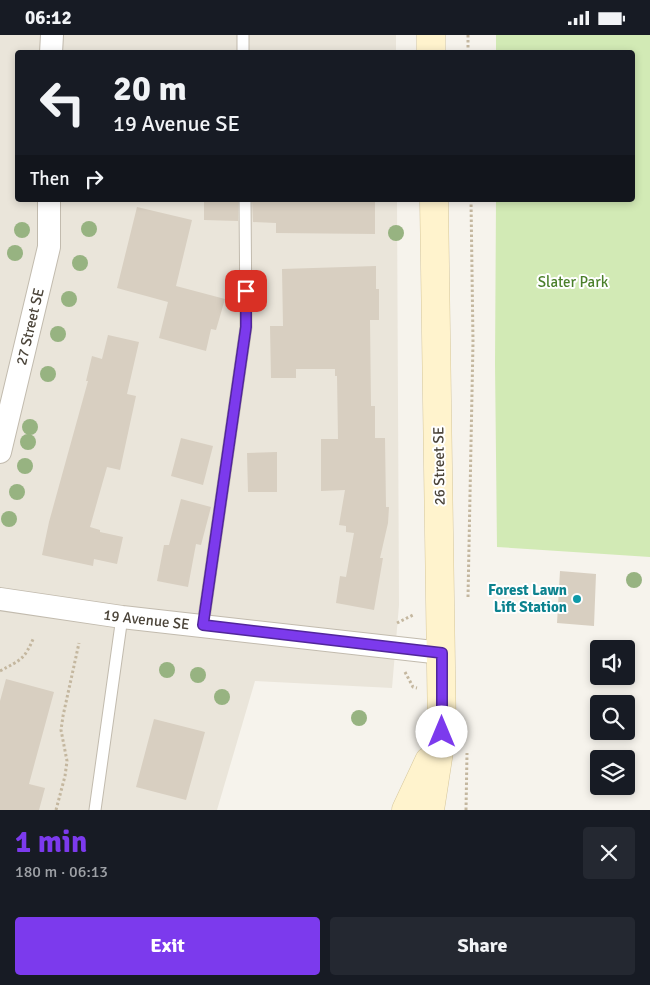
<!DOCTYPE html>
<html lang="en">
<head>
<meta charset="utf-8">
<style>
  :root { --surface:#171b24; --page:#242831; --text:#f1f3f6; --muted:#9ea1a6; --accent:#7c3aed }
  body { margin:0; font-family:Signika,sans-serif; background:var(--page); color:var(--text); height:100vh; display:flex; flex-direction:column; font-size:19px; white-space:nowrap }
  * { box-sizing:border-box; margin:0 }
  p { font-size:16px; color:var(--muted) }
  .icon { flex:none; width:28px; height:28px; fill:none; stroke:currentColor; stroke-width:2; stroke-linecap:round; stroke-linejoin:round }
  .map { position:relative; height:775px; overflow:hidden }
  .panel { display:flex; flex-direction:column; background:var(--surface); flex:1 }
  .panel>* { flex:none }
  .top-card { position:absolute; left:15px; top:15px; width:620px; height:152px; border-radius:5px; box-shadow:0 2px 8px #0003; background:#171b24; color:var(--text); overflow:hidden }
  .fabs { position:absolute; left:590px; top:605px; display:grid; gap:10px }
  .fabs a { display:grid; place-items:center; width:45px; height:45px; border-radius:5px; background:var(--surface); box-shadow:0 2px 8px #0003; font-size:25px }
  .pin { position:absolute; display:grid; place-items:center; width:42px; height:42px; color:#fff; margin:-21px; border-radius:10px; box-shadow:0 2px 8px #0006 }
  .me { position:absolute; width:55px; margin:-28px; rotate:0deg; stroke-linejoin:round; filter:drop-shadow(0 0 4px #0008) }
  .turn { display:flex; align-items:center; gap:18px; height:105px; padding:0 15px; font-size:22px }
  .turn .icon { width:65px; height:65px; stroke-width:2.5 }
  .turn b { display:block; font-size:35px; line-height:42px }
  .then { display:flex; align-items:center; height:48px; padding:0 15px; background:#0003; gap:10px; font-size:19px }
  .round { display:grid; place-items:center; flex:none; width:52px; height:52px; border-radius:5px; background:var(--page) }
  .head { display:flex; align-items:center; justify-content:space-between; height:85px; padding:0 15px }
  h1 { font-size:30px; font-weight:700; line-height:38px; color:var(--accent) }
  .action { display:flex; gap:10px; margin-top:auto; padding:10px 15px }
  .action a { flex:1; height:58px; border-radius:5px; background:var(--accent); color:#fff; font-size:20px; font-weight:700; line-height:58px; text-align:center }
  .action a+a { background:var(--page); color:var(--text) }
  .status { display:flex; justify-content:space-between; align-items:center; height:35px; padding:0 25px; background:var(--surface); direction:ltr }
  .status svg { height:14px; fill:currentColor }
  .map>svg:first-child { display:block }
  .residential { fill:#eae5da }
  .green { fill:#d2eab5 }
  .building { fill:#d8cfc1 }
  .lines { fill:none; stroke-linecap:round; stroke-linejoin:round }
  .lane-casing { stroke:#c2bbae; stroke-width:13 }
  .street-casing { stroke:#c2bbae; stroke-width:24 }
  .secondary-casing { stroke:#d6c79b; stroke-width:29 }
  .path { stroke:#c4b79f; stroke-width:3; stroke-dasharray:2.5 2.5; stroke-linecap:butt }
  .lane { stroke:#fff; stroke-width:11 }
  .street { stroke:#fff; stroke-width:22 }
  .secondary { stroke:#fff3cd; stroke-width:28 }
  .tree { fill:#97b381 }
  .route-casing { stroke:#51269a; stroke-width:12 }
  .route { stroke:#7c3aed; stroke-width:9 }
  .culture-dot { fill:#0f9aa8; stroke:#fff; stroke-width:2 }
  .labels { text-anchor:middle; stroke-width:4; stroke-linejoin:round; paint-order:stroke }
  .park-label { font-size:15px; fill:#4a7f2a; stroke:#fff }
  .street-label { font-size:15px; fill:#4b4439; stroke:#fff }
  .culture-label { font-size:15px; font-weight:bold; fill:#0d838f; stroke:#fff; text-anchor:end }
</style>
</head>
<body>
<div class="status"><b>06:12</b><svg viewBox="0 0 49 12"><path d="M0 12V9h3v3zM5 12V6h3v6zM10 12V3h3v9zM15 12V0h3v12zM26 1h20v11H26zM47 4h2v5h-2z"/></svg></div>
<div class="map">
<svg width="650" height="775" viewBox="0 0 650 775">
  <rect width="100%" height="100%" fill="#f6f3ec"/>
  <!-- residential -->
  <path class="residential" d="M 0,0 L 396,0 L 396,18 L 18,18 L 18,165 L 397,165 L 399,570 L 392,653 L 255,646 L 217,775 L 0,775 Z"/>
  <!-- green -->
  <path class="green" d="M 496,0 L 650,0 L 650,522 L 497,512 L 495,329 L 496,165 L 632,165 L 632,18 L 496,17 Z"/>
  <!-- building -->
  <path class="building" d="M 204,165 L 238,165 L 238,186 L 204,185 Z
    M 252,165 L 375,165 L 375,199 L 276,198 L 276,188 L 253,187 Z
    M 137,172 L 192,185 L 176,251 L 225,264 L 216,295 L 211,294 L 206,316 L 159,303 L 168,267 L 117,253 Z
    M 376,231 L 376,254 L 379,254 L 379,285 L 370,285 L 371,371 L 375,371 L 375,403 L 385,403 L 386,472 L 389,472 L 388,488 L 380,523 L 383,523 L 374,575 L 336,568 L 340,541 L 346,542 L 354,498 L 346,497 L 346,491 L 339,490 L 345,455 L 321,456 L 321,404 L 338,404 L 337,341 L 335,341 L 335,334 L 296,334 L 296,343 L 271,343 L 270,291 L 283,291 L 282,234 Z
    M 108,300 L 139,307 L 127,359 L 136,361 L 120,435 L 107,432 L 90,492 L 100,495 L 100,497 L 123,502 L 117,529 L 94,524 L 93,531 L 42,520 L 49,487 L 88,346 L 86,346 L 92,321 L 102,324 Z
    M 181,403 L 213,411 L 203,450 L 171,441 Z
    M 277,417 L 277,457 L 248,457 L 247,418 Z
    M 181,464 L 211,472 L 201,510 L 196,509 L 188,552 L 157,546 L 164,510 L 169,510 Z
    M 560,536 L 596,539 L 594,591 L 557,588 Z
    M 6,644 L 54,657 L 29,749 L 45,753 L 39,775 L 0,775 L 0,666 Z
    M 154,684 L 205,697 L 186,765 L 136,752 Z"/>
  <g class="lines">
    <!-- lane casing -->
    <g class="lane-casing">
      <path id="lane" d="M 243,0 L 243,18
        M 203,590 L 246,292 L 245,165
        M 95,775 L 122,582"/>
    </g>
    <!-- street casing -->
    <g class="street-casing">
      <g id="street">
        <path d="M 51,18 L 52,0"/>
        <path id="s1" d="M 0,417 L 49,212 L 49,165"/>
        <path id="s2" d="M 0,564 L 122,582 L 442,618"/>
      </g>
    </g>
    <!-- secondary casing -->
    <g class="secondary-casing">
      <path id="secondary" d="M 431,0 L 431,18
        M 406,775 L 429,726
        M 430,775 L 442,697 L 434,165"/>
    </g>
    <!-- path -->
    <path class="path" d="M 468,0 L 468,18
      M 468,562 L 473,307 L 471,165
      M 397,588 L 413,580
      M 0,636 C 22,624 24,625 34,602
      M 405,637 L 413,652 L 417,653
      M 56,775 L 65,741 L 67,726 L 61,695 L 63,681 L 79,608
      M 466,775 L 467,718"/>
    <!-- lane -->
    <use href="#lane" class="lane"/>
    <!-- street -->
    <use href="#street" class="street"/>
    <!-- secondary -->
    <use href="#secondary" class="secondary"/>
  </g>
  <!-- trees -->
  <g class="tree">
    <circle cx="89" cy="194" r="8"/>
    <circle cx="22" cy="195" r="8"/>
    <circle cx="396" cy="198" r="8"/>
    <circle cx="15" cy="218" r="8"/>
    <circle cx="80" cy="228" r="8"/>
    <circle cx="69" cy="264" r="8"/>
    <circle cx="58" cy="299" r="8"/>
    <circle cx="48" cy="339" r="8"/>
    <circle cx="30" cy="392" r="8"/>
    <circle cx="28" cy="407" r="8"/>
    <circle cx="25" cy="431" r="8"/>
    <circle cx="17" cy="457" r="8"/>
    <circle cx="9" cy="484" r="8"/>
    <circle cx="634" cy="545" r="8"/>
    <circle cx="167" cy="635" r="8"/>
    <circle cx="198" cy="640" r="8"/>
    <circle cx="222" cy="662" r="8"/>
    <circle cx="359" cy="683" r="8"/>
  </g>
  <g class="lines">
    <!-- route casing -->
    <g class="route-casing">
      <path id="route" d="M 246,256 L 246,292 L 203,590 L 442,618 L 442,697"/>
    </g>
    <!-- route -->
    <use href="#route" class="route"/>
  </g>
  <!-- markers -->
  <circle class="culture-dot" cx="577" cy="564" r="5"/>
  <g class="labels">
    <!-- park labels -->
    <g class="park-label">
      <text x="573" y="252">Slater Park</text>
    </g>
    <!-- street labels -->
    <g class="street-label">
      <text dy="5" stroke="none"><textPath href="#s1" startOffset="129">27 Street SE</textPath></text>
      <text transform="translate(439 431) rotate(-91)" y="5">26 Street SE</text>
      <text dy="5" stroke="none"><textPath href="#s2" startOffset="148">19 Avenue SE</textPath></text>
    </g>
    <!-- culture labels -->
    <g class="culture-label">
      <text x="567" y="560">Forest Lawn<tspan x="567" dy="17">Lift Station</tspan></text>
    </g>
  </g>
</svg>
<div class="fabs">
<a><svg class="icon" aria-label="sound" viewBox="0 0 24 24"><path d="M4 9h4l5-4v14l-5-4H4zM17 9q2 3 0 6"/></svg></a>
<a><svg class="icon" aria-label="search" viewBox="0 0 24 24"><circle cx="10" cy="10" r="6"/><path d="M15 15l6 6"/></svg></a>
<a><svg class="icon" aria-label="layers" viewBox="0 0 24 24"><path d="M12 4l9 5-9 5-9-5zM3 14l9 5 9-5"/></svg></a>
</div>
<div class="pin" style="left:246px;top:256px;background:#d93025"><svg class="icon" aria-label="arrive" viewBox="0 0 24 24"><path d="M6 21V4h12l-3 4 3 4H6"/></svg></div>
<svg class="me" style="left:442px;top:697px" viewBox="-20 -20 40 40"><circle r="19" fill="#fff"/><path d="M0-13L10 11 0 6-10 11z" fill="#7c3aed"/></svg>
<div class="top-card">
<div class="turn"><svg class="icon" aria-label="left" viewBox="0 0 24 24"><path d="M17 20v-9H6M10 6l-5 5 5 5"/></svg><div><b>20 m</b>19 Avenue SE</div></div>
<div class="then">Then<svg class="icon" aria-label="right" viewBox="0 0 24 24"><path d="M7 20v-9h11M14 6l5 5-5 5"/></svg></div>
</div>
</div>
<section class="panel">
<div class="head"><div><h1>1 min</h1><p>180 m · 06:13</p></div><a class="round"><svg class="icon" aria-label="close" viewBox="0 0 24 24"><path d="M6 6l12 12M18 6L6 18"/></svg></a></div>
<div class="action"><a>Exit</a><a>Share</a></div>
</section>
</body>
</html>
